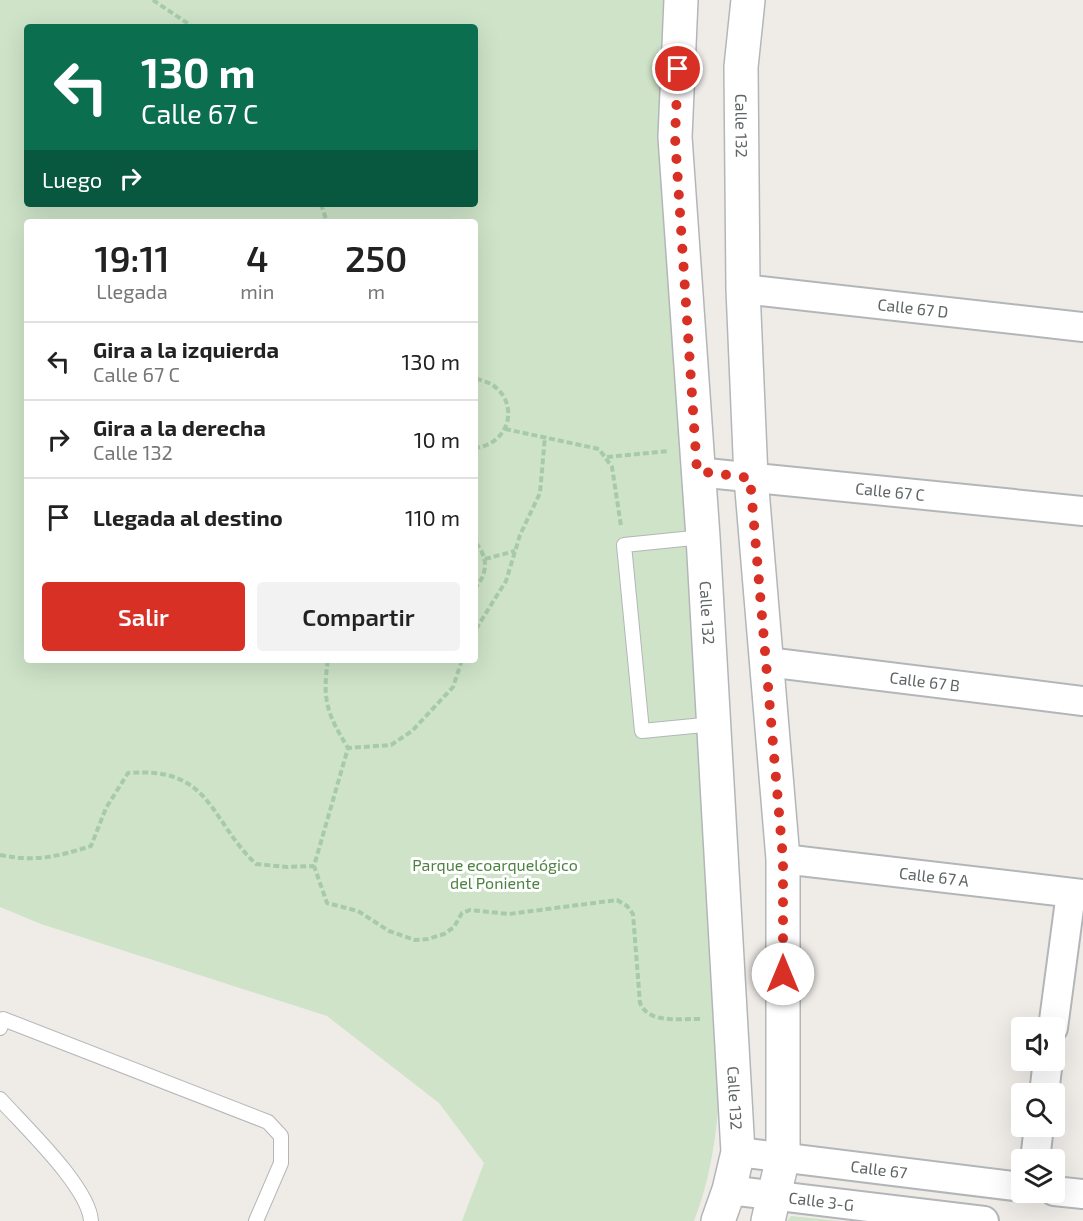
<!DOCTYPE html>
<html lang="es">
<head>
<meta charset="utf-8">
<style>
  :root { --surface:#fff; --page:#f2f2f2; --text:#222; --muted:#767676; --line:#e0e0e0; --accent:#d93025 }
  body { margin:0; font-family:"Exo 2",sans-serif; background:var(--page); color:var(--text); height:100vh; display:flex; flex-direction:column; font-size:22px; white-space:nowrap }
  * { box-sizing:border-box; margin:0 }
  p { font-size:20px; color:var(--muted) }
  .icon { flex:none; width:33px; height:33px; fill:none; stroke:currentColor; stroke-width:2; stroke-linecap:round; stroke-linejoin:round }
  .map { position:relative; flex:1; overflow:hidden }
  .panel { position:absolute; left:24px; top:219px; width:454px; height:444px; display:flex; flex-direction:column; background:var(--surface); border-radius:6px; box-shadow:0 6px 24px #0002 }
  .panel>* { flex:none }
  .banner { position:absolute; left:24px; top:24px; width:454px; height:183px; border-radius:6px; box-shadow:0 6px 24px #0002; background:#0b6e4f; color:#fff; overflow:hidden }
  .fabs { position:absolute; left:1011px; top:1017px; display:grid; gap:12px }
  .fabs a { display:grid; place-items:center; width:54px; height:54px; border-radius:6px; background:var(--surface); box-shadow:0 6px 24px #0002; font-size:30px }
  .pin { position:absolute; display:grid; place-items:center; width:51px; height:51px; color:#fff; margin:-26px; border:3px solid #fff; border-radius:50%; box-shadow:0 2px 6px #0007 }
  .me { position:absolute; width:66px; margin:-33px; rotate:0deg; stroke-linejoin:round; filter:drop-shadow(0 0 4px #0008) }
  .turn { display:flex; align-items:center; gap:21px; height:126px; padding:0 18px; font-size:27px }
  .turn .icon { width:78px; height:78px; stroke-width:2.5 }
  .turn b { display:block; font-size:42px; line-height:51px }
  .then { display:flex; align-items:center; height:57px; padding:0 18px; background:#0003; gap:12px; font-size:22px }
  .eta { display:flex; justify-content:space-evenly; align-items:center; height:102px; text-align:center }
  .eta b { font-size:36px; font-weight:600; line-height:42px }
  .action { display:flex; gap:12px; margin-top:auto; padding:12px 18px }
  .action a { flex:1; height:69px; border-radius:6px; background:var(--accent); color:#fff; font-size:24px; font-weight:600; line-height:69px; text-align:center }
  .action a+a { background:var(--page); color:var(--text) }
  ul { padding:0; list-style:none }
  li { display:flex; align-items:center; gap:18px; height:78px; padding:0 18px; border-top:2px solid var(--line) }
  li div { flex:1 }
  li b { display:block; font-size:22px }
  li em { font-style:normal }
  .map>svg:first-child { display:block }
  .green { fill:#cee3c8; fill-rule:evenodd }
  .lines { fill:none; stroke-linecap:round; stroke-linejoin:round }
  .service-casing { stroke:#b3b6b8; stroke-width:16 }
  .minor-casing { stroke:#b3b6b8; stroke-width:32 }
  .tertiary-casing { stroke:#b3b6b8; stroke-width:36 }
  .path { stroke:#a7cba9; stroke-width:4; stroke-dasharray:6 3; stroke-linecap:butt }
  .service { stroke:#fff; stroke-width:14 }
  .minor { stroke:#fff; stroke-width:28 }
  .tertiary { stroke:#fff; stroke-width:33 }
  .route { stroke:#d93025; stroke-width:10; stroke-dasharray:0 18 }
  .labels { text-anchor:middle; stroke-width:6; stroke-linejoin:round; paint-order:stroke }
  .street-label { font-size:16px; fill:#5f6466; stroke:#fff }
  .park-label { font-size:16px; fill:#4d8342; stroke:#fff }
</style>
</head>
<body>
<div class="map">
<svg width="1083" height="1221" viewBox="0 0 1083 1221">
  <rect width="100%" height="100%" fill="#efece8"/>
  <!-- green -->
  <path class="green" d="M 0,0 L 663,0 L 662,82 L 723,1042 C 719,1103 717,1163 694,1221 L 462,1221 L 484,1163 L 439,1103 L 327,1016 L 41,924 L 0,907 ZM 27,27 L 476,27 L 476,204 L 27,204 ZM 27,222 L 476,222 L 476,660 L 27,660 Z
    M 791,1216 L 839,1221 L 787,1221 Z"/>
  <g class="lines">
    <!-- service casing -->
    <g class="service-casing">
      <path id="service" d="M 703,537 L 624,545 L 642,731 L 714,724
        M 0,1028 L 3,1019 L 268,1122 L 281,1136 L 281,1163 L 256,1221
        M 0,1099 C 24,1126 89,1187 91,1221"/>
    </g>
    <!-- minor casing -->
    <g class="minor-casing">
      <g id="minor">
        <path id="s1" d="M 743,289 L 1083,327"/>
        <path id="s2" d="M 697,472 L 1083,511"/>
        <path id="s3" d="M 767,662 L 1083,701"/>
        <path id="s4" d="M 783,859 L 1083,894"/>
        <path d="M 1053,1028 L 1071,893"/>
        <path d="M 1044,1094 L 1048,1060"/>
        <path id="s5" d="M 738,1152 L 1022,1187"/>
        <path d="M 1035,1160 L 1039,1126"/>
        <path id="s6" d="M 729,1190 L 984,1221"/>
        <path d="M 1054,1191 L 1083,1194"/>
      </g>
    </g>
    <!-- tertiary casing -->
    <g class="tertiary-casing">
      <g id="tertiary">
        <path id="s7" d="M 681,0 L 675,137 L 703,537 L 738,1152 L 729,1190 L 718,1221"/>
        <path id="s8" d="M 748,0 L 741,67 L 743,289 L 751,478 L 783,859 L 783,1157 L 768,1221"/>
      </g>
    </g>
    <!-- path -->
    <path class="path" d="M 153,0 L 193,27
      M 321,204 L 327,222
      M 476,379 C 519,386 519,441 476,448
      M 505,429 L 599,449 L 612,467 L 621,526
      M 607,457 L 669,451
      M 476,543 C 488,558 488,572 476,587
      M 485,559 L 515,551
      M 476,629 L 506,581 L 520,535 L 540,493 L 545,436
      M 328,660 C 322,700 327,714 348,748
      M 462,660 L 453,687 L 412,731 L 391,745 L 348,748 L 314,866 L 327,903 L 358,911 L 389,931 L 415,940 L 428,939 L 444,934 L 454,927 L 462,913 L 470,910 L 509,914 L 617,900 L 627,906 L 633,914 L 640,1003 C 649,1025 682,1018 703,1019
      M 0,855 C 35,862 57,857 91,846 L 106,808 L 128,773 C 212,766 209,820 256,864 L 287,867 L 314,866"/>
    <!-- service -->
    <use href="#service" class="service"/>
    <!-- minor -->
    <use href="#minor" class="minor"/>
    <!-- tertiary -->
    <use href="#tertiary" class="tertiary"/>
  </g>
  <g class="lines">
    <!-- route -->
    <path class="route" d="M 678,69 L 675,137 L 697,471 L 750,478 L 783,859 L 783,974"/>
  </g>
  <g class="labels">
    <!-- street labels -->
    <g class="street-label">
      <text dy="6" stroke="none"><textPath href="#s8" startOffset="126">Calle 132</textPath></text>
      <text dy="6" stroke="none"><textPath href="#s1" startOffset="171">Calle 67 D</textPath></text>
      <text dy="6" stroke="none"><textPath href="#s2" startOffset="194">Calle 67 C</textPath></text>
      <text dy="6" stroke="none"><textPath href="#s7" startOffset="614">Calle 132</textPath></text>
      <text dy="6" stroke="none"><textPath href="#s3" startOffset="159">Calle 67 B</textPath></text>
      <text dy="6" stroke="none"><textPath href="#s4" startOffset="152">Calle 67 A</textPath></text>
      <text dy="6" stroke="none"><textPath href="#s7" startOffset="1100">Calle 132</textPath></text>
      <text dy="6" stroke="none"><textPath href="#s5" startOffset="142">Calle 67</textPath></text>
      <text dy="6" stroke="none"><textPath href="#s6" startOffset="93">Calle 3-G</textPath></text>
    </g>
    <!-- park labels -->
    <g class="park-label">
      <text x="495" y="871">Parque ecoarquelógico<tspan x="495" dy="18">del Poniente</tspan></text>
    </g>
  </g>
</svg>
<div class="fabs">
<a><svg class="icon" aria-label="sound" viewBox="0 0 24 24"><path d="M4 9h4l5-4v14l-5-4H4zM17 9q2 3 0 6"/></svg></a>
<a><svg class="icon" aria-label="search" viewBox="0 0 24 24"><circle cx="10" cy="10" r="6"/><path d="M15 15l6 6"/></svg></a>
<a><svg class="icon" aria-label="layers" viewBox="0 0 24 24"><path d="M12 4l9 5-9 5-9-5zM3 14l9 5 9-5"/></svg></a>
</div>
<div class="pin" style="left:678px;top:69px;background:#d93025"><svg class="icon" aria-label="arrive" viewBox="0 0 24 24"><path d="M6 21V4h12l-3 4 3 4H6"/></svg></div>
<svg class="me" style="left:783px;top:974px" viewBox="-20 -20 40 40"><circle r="19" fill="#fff"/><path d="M0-13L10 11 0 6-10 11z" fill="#d93025"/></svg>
<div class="banner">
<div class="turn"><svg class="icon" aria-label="left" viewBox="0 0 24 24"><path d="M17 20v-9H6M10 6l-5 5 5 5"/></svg><div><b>130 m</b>Calle 67 C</div></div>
<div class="then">Luego<svg class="icon" aria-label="right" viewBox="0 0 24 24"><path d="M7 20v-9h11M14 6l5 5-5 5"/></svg></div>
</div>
<section class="panel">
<div class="eta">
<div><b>19:11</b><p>Llegada</p></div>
<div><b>4</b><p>min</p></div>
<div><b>250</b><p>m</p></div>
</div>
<ul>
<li><svg class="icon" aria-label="left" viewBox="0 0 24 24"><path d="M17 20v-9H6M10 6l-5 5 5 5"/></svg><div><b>Gira a la izquierda</b><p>Calle 67 C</p></div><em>130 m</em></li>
<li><svg class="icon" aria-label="right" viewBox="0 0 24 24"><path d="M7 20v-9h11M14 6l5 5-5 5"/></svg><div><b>Gira a la derecha</b><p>Calle 132</p></div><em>10 m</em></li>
<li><svg class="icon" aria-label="arrive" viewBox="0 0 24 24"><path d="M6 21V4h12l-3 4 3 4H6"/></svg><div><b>Llegada al destino</b></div><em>110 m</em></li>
</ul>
<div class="action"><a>Salir</a><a>Compartir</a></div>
</section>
</div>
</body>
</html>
